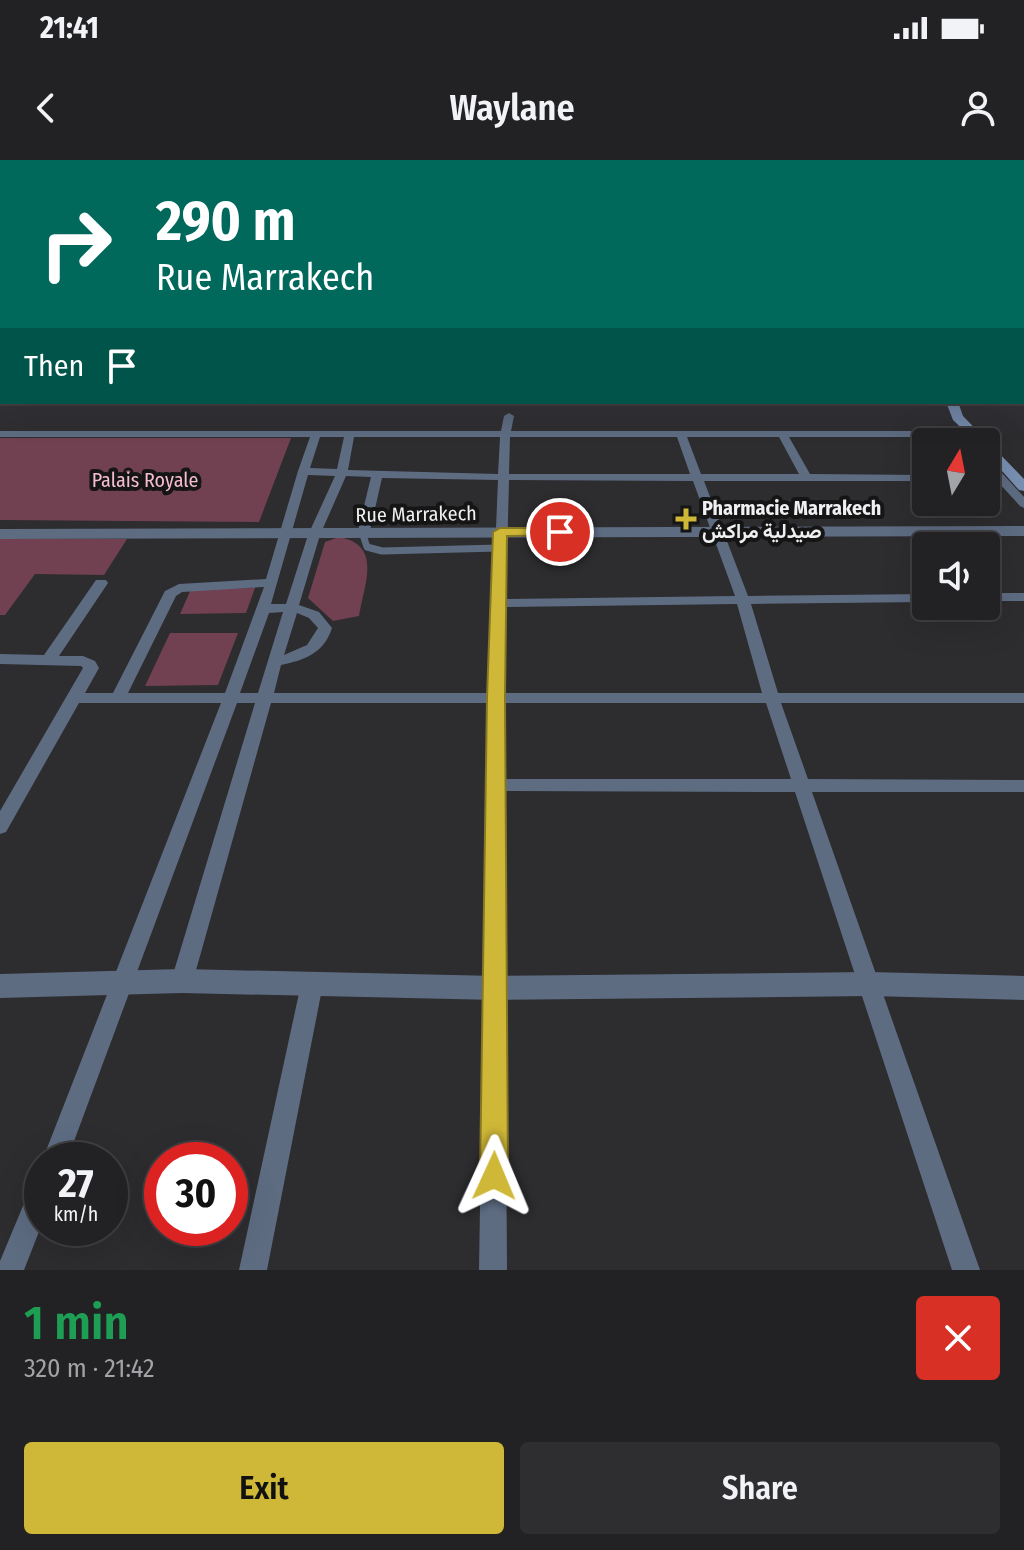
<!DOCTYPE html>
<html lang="en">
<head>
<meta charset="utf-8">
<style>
  :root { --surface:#222123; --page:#2e2e30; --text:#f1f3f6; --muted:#a2a3a6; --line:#3f3e41; --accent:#cfb837 }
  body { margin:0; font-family:"Fira Sans Condensed",Vazirmatn,sans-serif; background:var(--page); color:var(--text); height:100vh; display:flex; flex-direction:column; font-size:30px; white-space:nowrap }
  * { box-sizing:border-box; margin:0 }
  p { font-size:26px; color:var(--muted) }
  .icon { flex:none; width:44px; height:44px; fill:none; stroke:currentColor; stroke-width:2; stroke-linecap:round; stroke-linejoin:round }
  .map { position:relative; height:1110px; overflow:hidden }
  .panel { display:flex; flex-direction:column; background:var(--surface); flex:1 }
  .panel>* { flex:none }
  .top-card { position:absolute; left:0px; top:0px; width:1024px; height:244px; box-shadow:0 8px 32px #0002,0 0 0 2px var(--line); background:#00695c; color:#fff; overflow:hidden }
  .needle { width:52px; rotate:10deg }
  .buttons { position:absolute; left:912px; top:268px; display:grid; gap:16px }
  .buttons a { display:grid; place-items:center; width:88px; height:88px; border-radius:8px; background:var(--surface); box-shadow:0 8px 32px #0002,0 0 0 2px var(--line); font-size:40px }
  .speed { position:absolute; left:24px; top:982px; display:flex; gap:16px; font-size:40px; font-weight:700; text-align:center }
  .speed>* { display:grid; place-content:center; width:104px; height:104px; border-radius:50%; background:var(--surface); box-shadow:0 8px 32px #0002,0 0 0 2px var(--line); line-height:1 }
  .speed small { font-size:20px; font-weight:400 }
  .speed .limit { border:12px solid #d22; background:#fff; color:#111 }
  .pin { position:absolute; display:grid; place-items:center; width:68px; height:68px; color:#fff; margin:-34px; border:4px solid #fff; border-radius:50%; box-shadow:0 2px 8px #0007 }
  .me { position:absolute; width:88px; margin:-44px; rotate:1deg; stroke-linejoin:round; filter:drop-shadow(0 0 6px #0008) }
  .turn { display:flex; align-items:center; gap:28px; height:168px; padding:0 24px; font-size:36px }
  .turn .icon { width:104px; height:104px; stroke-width:2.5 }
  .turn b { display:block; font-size:56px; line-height:68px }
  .then { display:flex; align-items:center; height:76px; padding:0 24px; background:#0003; gap:16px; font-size:30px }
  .round { display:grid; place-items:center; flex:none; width:84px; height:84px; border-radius:8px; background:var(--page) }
  .summary { display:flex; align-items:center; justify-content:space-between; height:136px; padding:0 24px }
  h1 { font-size:48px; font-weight:600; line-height:60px; color:#1e9e55 }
  .primary-button { display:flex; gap:16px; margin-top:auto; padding:16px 24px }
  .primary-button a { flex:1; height:92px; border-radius:8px; background:var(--accent); color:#111; font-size:32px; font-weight:600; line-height:92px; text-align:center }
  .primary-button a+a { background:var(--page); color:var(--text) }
  .status { display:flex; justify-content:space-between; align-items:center; height:56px; padding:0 40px; background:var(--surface); direction:ltr }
  .status svg { height:22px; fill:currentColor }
  header { display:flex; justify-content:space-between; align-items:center; height:104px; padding:0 24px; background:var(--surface); font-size:36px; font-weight:600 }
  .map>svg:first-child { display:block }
  .green { fill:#714051 }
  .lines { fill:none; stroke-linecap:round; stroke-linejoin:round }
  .service { stroke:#5e6c82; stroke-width:7 }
  .minor { fill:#5e6c82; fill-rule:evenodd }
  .tertiary { fill:#5e6c82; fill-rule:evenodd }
  .secondary { fill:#7990b2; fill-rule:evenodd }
  .rail { stroke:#b9b9bb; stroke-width:3; stroke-dasharray:7 7; stroke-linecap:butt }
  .route { fill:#cfb837; stroke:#877824; stroke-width:2 }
  .poi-dot { fill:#cfb837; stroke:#151516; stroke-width:3 }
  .labels { text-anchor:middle; stroke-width:8; stroke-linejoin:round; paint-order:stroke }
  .far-park-label { font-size:20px; fill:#f6bdce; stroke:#151516 }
  .far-poi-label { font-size:20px; font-weight:bold; fill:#f0f0f2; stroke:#151516; text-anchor:start }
  .far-street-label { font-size:20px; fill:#f0f0f2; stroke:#151516 }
</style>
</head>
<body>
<div class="status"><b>21:41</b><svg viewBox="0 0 49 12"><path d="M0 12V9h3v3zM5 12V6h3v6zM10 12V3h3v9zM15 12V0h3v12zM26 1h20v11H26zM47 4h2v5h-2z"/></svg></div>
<header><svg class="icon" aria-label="back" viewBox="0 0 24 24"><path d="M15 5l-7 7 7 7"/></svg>Waylane<svg class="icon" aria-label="person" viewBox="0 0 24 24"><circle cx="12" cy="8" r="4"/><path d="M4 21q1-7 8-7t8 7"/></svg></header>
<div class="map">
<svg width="1024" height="1110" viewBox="0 0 1024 1110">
  <rect width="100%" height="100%" fill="#2d2c2f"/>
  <!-- green -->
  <path class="green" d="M 0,278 L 291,278 L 259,362 L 0,360 Z
    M 339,377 C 383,385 364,424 359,456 L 333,461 L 308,438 L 325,382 Z
    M 0,379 L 127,379 L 104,415 L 35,414 L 5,455 L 0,455 Z
    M 255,428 L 246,453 L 180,454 L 191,429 Z
    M 170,473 L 238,473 L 218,525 L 145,526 Z"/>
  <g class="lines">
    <!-- service -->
    <path class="service" d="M 363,375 L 367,387 L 382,391 L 499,388"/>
    <!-- minor -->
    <path class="minor" d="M 0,121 L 2,121 L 0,127 Z
      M 1022,122 L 1024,122 L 1024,126 L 1022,126 Z
      M 0,135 L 2,135 L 0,141 Z
      M 1022,162 L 1024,162 L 1024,168 L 1022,168 Z
      M 0,166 L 2,166 L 2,170 L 0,170 Z
      M 0,187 L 2,187 L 2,193 L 0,193 Z
      M 1022,188 L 1024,188 L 1024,194 L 1022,194 Z
      M 2,203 L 2,209 L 0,210 L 0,204 Z
      M 2,217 L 2,223 L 0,224 L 0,218 Z
      M 1022,217 L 1024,217 L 1024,223 L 1022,223 Z
      M 509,253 L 514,256 L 511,271 L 948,271 L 965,274 L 974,282 L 962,282 L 948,277 L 789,277 L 810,314 L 926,315 L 926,321 L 704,321 L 748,436 L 926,434 L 926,442 L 751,444 L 778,533 L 1024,533 L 1024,543 L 781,543 L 808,619 L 1024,620 L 1024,632 L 812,632 L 980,1110 L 952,1110 L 795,632 L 504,631 L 507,1110 L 479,1110 L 488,543 L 271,543 L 193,821 L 190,828 L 182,831 L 174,828 L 171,821 L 255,543 L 237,543 L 67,1000 L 42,1001 L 221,543 L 79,543 L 6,672 L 0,674 L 0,651 L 83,508 L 81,506 L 0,504 L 0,494 L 44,495 L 96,420 L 106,420 L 108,423 L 59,496 L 83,496 L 95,501 L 99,508 L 85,533 L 113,533 L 165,431 L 179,424 L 266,419 L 298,311 L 310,277 L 0,277 L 0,271 L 501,271 L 504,256 ZM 320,277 L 344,277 L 337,309 L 310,308 ZM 354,277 L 500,277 L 498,314 L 348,310 ZM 510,277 L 677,277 L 690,314 L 509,314 ZM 687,277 L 779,277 L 799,314 L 701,314 ZM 308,315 L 335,316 L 308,375 L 286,444 L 271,444 ZM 346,316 L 371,317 L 357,375 L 363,379 L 369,375 L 382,318 L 498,320 L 493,440 L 490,443 L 492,446 L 488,533 L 274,533 L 281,505 C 305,500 324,493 332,468 L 319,452 L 299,445 L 320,375 ZM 509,320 L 693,321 L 735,436 L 506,439 ZM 264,427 L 225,533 L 128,533 L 176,436 L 182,432 ZM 737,444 L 762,533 L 504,533 L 506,447 ZM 283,452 L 258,533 L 240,533 L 269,453 ZM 297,453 L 309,458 L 318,468 L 307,485 L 284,495 ZM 504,543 L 766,543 L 791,619 L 504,619 Z
      M 986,299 L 990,300 L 1024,337 L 1024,348 L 1020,346 L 986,309 Z
      M 986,433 L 1024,433 L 1024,441 L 986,441 Z
      M 312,814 L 320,817 L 323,824 L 267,1110 L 239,1110 L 301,824 L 304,817 Z
      M 42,1018 L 42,1064 L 24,1110 L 0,1110 L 0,1101 L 33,1022 Z"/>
    <!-- tertiary -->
    <path class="tertiary" d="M 1024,366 L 1024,376 L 0,379 L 0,369 Z
      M 182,809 L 496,816 L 870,812 L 1024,816 L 1024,840 L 870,836 L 496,840 L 182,833 L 0,838 L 0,814 Z"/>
    <!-- secondary -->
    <path class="secondary" d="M 946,242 L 958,242 L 963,256 L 1024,319 L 1024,331 L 1019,330 L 986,293 L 986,282 L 976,282 L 953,260 Z"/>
    <!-- rail -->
    <path class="rail" d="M 0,244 L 582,242"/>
  </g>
  <!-- sky -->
  <linearGradient id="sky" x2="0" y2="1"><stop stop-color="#19181a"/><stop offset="0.44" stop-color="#464b58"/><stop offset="1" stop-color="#464b58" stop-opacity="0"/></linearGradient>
  <rect width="1024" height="276" fill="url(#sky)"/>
  <!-- route -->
  <path class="route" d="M 560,368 L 565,369 L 565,375 L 507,376 L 505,537 L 508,1016 L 504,1026 L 494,1030 L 484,1026 L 480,1016 L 487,537 L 493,372 L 500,368 Z"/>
  <!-- markers -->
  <path class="poi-dot" d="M682 347h8v8h8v8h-8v8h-8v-8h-8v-8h8z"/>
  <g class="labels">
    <!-- far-park labels -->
    <g class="far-park-label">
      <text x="145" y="327">Palais Royale</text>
    </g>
    <!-- far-poi labels -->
    <g class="far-poi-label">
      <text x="702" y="355">Pharmacie Marrakech<tspan x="702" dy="23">صيدلية مراكش</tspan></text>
    </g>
    <!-- far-street labels -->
    <g class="far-street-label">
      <text transform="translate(416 354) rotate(-1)" y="7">Rue Marrakech</text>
    </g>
  </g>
</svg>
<div class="buttons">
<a><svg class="needle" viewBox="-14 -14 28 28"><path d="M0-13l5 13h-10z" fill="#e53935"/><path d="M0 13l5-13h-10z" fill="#a2a3a6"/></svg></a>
<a><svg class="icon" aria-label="sound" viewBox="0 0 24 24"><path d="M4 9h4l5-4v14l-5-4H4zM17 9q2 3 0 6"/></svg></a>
</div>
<div class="speed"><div>27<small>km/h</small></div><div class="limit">30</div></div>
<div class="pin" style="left:560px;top:372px;background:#d93025"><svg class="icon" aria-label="arrive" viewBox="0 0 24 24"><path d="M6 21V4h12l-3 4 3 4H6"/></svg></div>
<svg class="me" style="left:494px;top:1016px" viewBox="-20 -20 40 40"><path d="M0-17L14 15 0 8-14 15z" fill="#cfb837" stroke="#fff" stroke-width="4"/></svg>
<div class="top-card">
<div class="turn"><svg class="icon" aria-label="right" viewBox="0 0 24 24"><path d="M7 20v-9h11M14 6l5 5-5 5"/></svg><div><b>290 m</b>Rue Marrakech</div></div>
<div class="then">Then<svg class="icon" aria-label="arrive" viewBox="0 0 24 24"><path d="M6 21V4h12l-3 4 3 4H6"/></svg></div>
</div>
</div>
<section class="panel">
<div class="summary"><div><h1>1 min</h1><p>320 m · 21:42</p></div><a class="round" style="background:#d93025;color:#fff"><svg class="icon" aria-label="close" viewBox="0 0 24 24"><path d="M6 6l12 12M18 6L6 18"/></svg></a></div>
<div class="primary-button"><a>Exit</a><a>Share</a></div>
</section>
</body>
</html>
